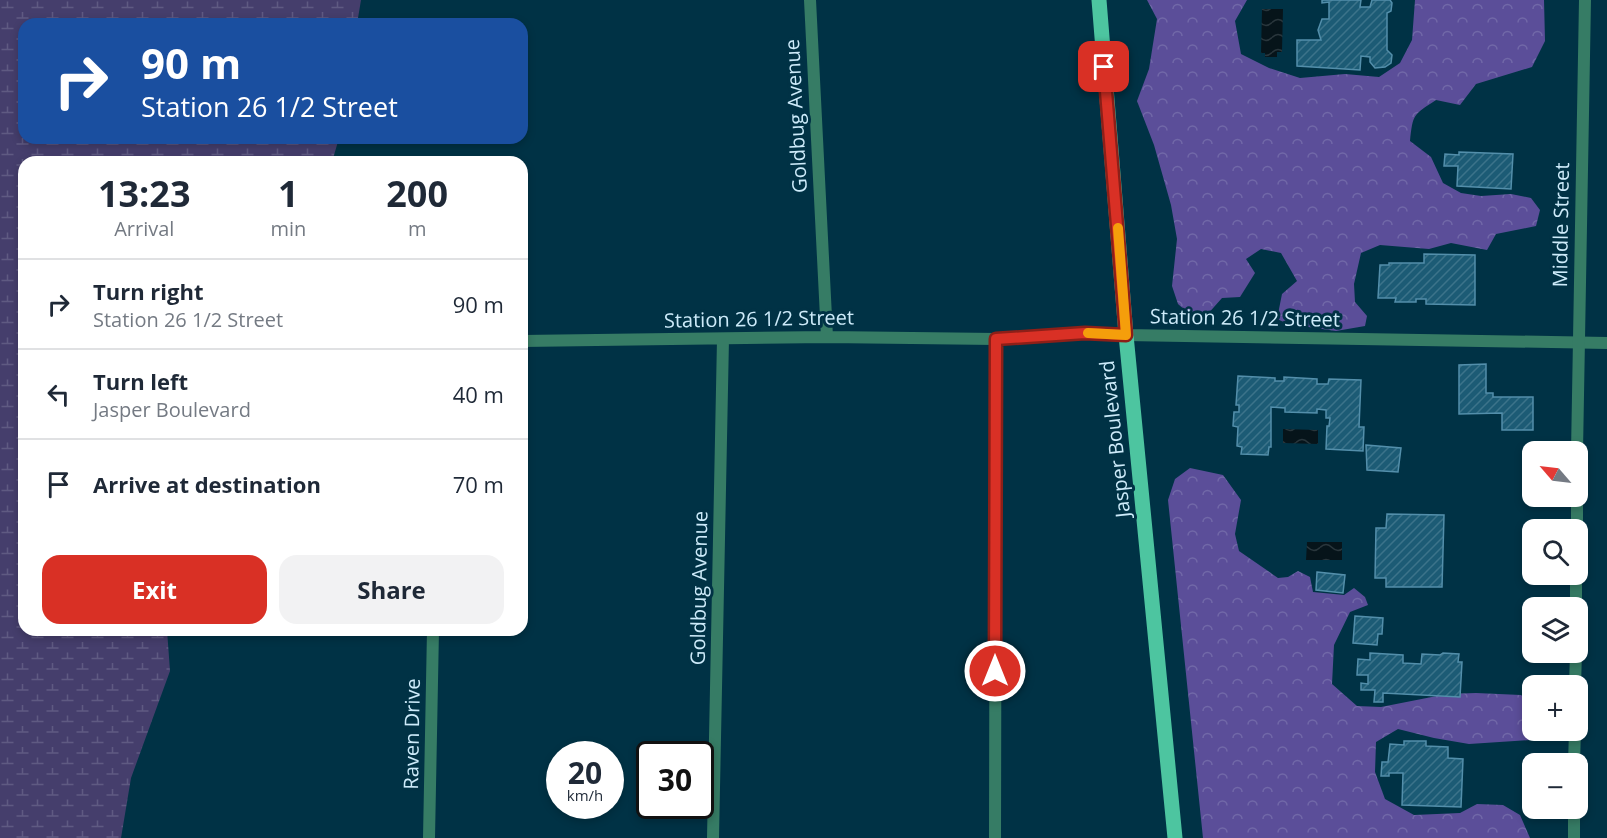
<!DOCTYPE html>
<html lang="en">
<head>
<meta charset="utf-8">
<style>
  :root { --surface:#fff; --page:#f2f2f3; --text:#1f2937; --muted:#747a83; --line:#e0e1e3; --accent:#d93025 }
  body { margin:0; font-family:"Open Sans",sans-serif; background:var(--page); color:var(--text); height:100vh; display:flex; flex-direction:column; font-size:22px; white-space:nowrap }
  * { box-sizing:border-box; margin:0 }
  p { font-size:20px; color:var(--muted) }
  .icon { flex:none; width:33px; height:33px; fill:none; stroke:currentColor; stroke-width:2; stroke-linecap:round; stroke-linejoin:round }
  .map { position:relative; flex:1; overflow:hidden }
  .panel { position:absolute; left:18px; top:156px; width:510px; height:480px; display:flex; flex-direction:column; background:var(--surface); border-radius:18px; box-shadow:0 3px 9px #0003 }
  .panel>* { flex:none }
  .banner { position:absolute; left:18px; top:18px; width:510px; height:126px; border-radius:18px; box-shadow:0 3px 9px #0003; background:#1a4fa0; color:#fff; overflow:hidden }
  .needle { width:39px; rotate:298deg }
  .tools { position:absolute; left:1522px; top:441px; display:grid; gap:12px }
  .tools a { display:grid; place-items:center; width:66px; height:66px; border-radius:12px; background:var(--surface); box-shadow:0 3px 9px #0003; font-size:30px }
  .speed { position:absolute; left:546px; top:741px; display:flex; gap:12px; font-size:30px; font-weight:700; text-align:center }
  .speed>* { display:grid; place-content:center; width:78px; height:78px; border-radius:50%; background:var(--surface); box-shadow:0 3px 9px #0003; line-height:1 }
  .speed small { font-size:15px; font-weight:400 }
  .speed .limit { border:3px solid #111; border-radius:9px; background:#fff; color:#111 }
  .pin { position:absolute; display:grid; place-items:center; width:51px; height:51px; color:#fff; margin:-26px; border-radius:12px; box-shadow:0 3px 9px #0006 }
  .me { position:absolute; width:66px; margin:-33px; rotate:0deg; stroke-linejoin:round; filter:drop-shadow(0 0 4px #0008) }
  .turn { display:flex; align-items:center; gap:21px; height:126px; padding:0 24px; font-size:27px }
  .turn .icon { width:78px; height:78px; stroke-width:2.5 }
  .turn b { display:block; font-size:42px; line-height:51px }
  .eta { display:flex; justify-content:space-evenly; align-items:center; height:102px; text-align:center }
  .eta b { font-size:36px; font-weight:700; line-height:42px }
  .cta { display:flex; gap:12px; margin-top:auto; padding:12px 24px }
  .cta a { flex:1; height:69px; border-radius:18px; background:var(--accent); color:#fff; font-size:24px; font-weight:700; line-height:69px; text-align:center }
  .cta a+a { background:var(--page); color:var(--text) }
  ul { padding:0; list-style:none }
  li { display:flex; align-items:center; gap:18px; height:90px; padding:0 24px; border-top:2px solid var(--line) }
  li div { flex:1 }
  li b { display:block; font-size:22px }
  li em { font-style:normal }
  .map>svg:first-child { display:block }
  .forest { fill:url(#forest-crowns) }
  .wetland { fill:url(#wetland-marsh) }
  .water { fill:url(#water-waves) }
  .building { fill:url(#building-hatch); stroke:#538fab; stroke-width:1.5 }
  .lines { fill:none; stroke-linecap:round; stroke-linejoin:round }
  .minor { stroke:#367c65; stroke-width:12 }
  .tertiary { stroke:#367c65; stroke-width:12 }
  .primary { stroke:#4dc5a0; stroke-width:15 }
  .route-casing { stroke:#8d1f18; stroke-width:15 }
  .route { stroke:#d93025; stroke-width:10 }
  .slow { stroke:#f59e0b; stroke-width:10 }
  .labels { text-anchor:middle; stroke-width:6; stroke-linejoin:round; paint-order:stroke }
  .street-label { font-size:20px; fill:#cdebfa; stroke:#003245 }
</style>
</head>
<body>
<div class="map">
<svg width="1607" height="838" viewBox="0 0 1607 838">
  <defs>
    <pattern id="forest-crowns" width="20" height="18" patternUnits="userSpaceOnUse" patternTransform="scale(1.5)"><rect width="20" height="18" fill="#5b4e99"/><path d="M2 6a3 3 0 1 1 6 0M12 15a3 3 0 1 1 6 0" fill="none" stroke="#7168a8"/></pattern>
    <pattern id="wetland-marsh" width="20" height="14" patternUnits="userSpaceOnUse" patternTransform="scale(1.5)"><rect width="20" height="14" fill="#453e6c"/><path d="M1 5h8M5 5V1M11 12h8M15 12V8" fill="none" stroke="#5f5a82"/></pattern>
    <pattern id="water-waves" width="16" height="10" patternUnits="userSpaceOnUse" patternTransform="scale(1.5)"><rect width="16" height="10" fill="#06141a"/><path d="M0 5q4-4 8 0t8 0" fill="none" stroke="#29363c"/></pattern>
    <pattern id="building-hatch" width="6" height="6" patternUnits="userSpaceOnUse" patternTransform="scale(1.5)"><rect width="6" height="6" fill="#1c5b75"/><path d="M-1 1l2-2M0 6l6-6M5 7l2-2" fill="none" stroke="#3c738a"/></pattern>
  </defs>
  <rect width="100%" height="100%" fill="#003245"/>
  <!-- forest -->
  <path class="forest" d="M 1147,0 L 1247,0 L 1235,21 L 1241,54 L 1269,68 L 1300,78 L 1345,74 L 1379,77 L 1400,63 L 1412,40 L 1415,0 L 1544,0 L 1545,41 L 1532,67 L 1476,84 L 1460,105 L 1436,100 C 1413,115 1413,114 1410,141 L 1431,157 L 1443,183 L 1461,193 L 1481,196 L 1511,194 L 1531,198 L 1540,210 L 1536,226 L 1496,234 L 1487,250 L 1451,243 L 1429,249 L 1380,245 L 1361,253 L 1354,284 L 1355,302 L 1367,316 L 1365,326 L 1336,331 L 1288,324 L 1277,319 L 1282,294 L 1297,281 L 1281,253 L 1261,249 L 1246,259 L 1255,273 L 1240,297 L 1222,298 L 1206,316 L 1188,313 L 1178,304 L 1172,286 L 1177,239 L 1171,205 L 1154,145 L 1137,101 L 1149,69 L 1157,19 Z
    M 1190,468 L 1223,475 L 1241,500 L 1235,534 L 1239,551 L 1278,578 L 1288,577 L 1298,571 L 1310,577 L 1313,592 L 1344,595 L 1354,588 L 1365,597 L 1368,605 L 1350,612 L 1334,645 L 1332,684 L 1357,706 L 1381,707 L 1447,694 L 1476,693 L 1521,695 L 1533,704 L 1534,731 L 1530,740 L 1469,744 L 1434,738 L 1398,729 L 1376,742 L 1375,772 L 1385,799 L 1414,815 L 1460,813 L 1477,804 L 1503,805 L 1520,815 L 1530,838 L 1203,838 L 1168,500 L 1175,479 Z"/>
  <!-- wetland -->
  <path class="wetland" d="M 0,0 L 361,0 L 357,24 L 24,24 L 24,138 L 339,138 L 332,162 L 24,162 L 24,630 L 167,630 L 170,671 L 131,778 L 121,838 L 0,838 Z"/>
  <!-- water -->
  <path class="water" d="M 1262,9 L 1283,9 L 1282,52 L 1277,52 L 1277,57 L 1265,57 L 1265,53 L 1261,53 Z
    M 1283,429 L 1318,430 L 1318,444 L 1283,443 Z
    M 1307,542 L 1342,542 L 1342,560 L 1306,560 Z"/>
  <!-- building -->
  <path class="building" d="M 1322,0 L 1361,0 L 1360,7 L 1370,7 L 1372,0 L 1390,0 L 1392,3 L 1391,11 L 1387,13 L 1387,50 L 1392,55 L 1391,63 L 1385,67 L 1375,68 L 1370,62 L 1370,57 L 1361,56 L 1360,70 L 1297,66 L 1297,40 L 1321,40 L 1318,30 L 1322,19 L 1329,19 L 1329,2 L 1322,3 Z
    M 1459,152 L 1513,154 L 1511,189 L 1457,186 L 1458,166 L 1444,166 L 1445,154 L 1459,155 Z
    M 1424,254 L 1475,255 L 1475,305 L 1426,304 L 1426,299 L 1416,299 L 1416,302 L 1395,302 L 1396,298 L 1378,298 L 1380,265 L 1389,265 L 1389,263 L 1424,263 Z
    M 1486,364 L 1486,393 L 1493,393 L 1493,397 L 1533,397 L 1533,430 L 1502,430 L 1502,413 L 1459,414 L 1459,365 Z
    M 1238,376 L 1275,378 L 1275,381 L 1284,381 L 1284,377 L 1317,379 L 1317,384 L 1328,384 L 1329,379 L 1361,380 L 1359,427 L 1364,427 L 1363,451 L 1326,449 L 1327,426 L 1329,426 L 1330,418 L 1326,418 L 1326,410 L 1317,409 L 1317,413 L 1285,412 L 1285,408 L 1271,407 L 1271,447 L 1269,447 L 1268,455 L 1241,454 L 1242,447 L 1237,446 L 1238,427 L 1233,426 L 1234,412 L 1239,412 L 1239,405 L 1236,405 Z
    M 1366,445 L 1401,448 L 1398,472 L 1367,470 Z
    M 1387,514 L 1444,515 L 1442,587 L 1386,587 L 1386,578 L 1375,578 L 1376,528 L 1386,528 Z
    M 1317,572 L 1345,575 L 1343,593 L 1316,590 Z
    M 1355,616 L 1383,618 L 1382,634 L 1378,634 L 1377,645 L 1353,643 Z
    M 1370,653 L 1403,655 L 1403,663 L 1421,664 L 1422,654 L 1440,655 L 1443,653 L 1459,654 L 1458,662 L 1462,662 L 1460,697 L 1383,693 L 1383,702 L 1374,702 L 1375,690 L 1361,690 L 1361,683 L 1368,684 L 1368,675 L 1357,675 L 1358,659 L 1370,660 Z
    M 1404,741 L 1426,741 L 1426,746 L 1448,747 L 1448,758 L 1463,759 L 1461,807 L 1402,805 L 1403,773 L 1389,773 L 1389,776 L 1381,776 L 1382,762 L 1388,762 L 1390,744 L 1404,745 Z"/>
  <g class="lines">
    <!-- minor -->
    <path class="minor" d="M 810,0 L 827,337
      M 522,341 L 827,337 L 996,339 L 1085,333 L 1126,335 L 1607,343
      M 429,838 L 433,630
      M 713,838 L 723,339
      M 995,838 L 996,339"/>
    <!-- tertiary -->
    <path class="tertiary" d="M 1577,452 L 1585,0
      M 1577,530 L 1577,496
      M 1576,608 L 1576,574
      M 1575,686 L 1576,652
      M 1574,764 L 1575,730
      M 1574,838 L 1574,808"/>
    <!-- primary -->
    <path class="primary" d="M 1099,0 L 1126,335 L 1175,838"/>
  </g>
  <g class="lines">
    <!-- route casing -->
    <g class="route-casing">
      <path id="route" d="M 995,671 L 996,339 L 1085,333 L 1126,335 L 1104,67"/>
    </g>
    <!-- route -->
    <use href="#route" class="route"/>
    <!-- slow -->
    <path class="slow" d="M 1088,333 L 1126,335 L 1118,228"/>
  </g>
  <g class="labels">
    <!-- street labels -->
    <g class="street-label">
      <text transform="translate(796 116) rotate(-93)" y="7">Goldbug Avenue</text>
      <text transform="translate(1561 225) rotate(-89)" y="7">Middle Street</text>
      <text transform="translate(1245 318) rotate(1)" y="7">Station 26 1/2 Street</text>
      <text transform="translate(759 319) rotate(-1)" y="7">Station 26 1/2 Street</text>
      <text transform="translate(1115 439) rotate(-96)" y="7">Jasper Boulevard</text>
      <text transform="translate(699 588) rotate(-89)" y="7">Goldbug Avenue</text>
      <text transform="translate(412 734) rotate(-89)" y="7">Raven Drive</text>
    </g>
  </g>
</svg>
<div class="tools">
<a><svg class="needle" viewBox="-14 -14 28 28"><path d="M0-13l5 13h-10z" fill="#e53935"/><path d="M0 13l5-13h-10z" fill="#747a83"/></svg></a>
<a><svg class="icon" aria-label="search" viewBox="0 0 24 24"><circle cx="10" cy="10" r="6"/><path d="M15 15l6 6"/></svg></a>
<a><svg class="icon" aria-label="layers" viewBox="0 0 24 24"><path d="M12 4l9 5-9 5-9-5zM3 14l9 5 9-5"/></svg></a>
<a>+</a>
<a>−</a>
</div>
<div class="speed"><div>20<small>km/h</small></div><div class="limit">30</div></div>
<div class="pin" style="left:1104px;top:67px;background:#d93025"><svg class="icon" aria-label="arrive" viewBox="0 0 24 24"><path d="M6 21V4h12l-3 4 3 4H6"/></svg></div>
<svg class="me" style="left:995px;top:671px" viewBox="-20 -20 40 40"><circle r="17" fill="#d93025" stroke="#fff" stroke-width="3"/><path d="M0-11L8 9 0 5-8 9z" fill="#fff"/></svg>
<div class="banner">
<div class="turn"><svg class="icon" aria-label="right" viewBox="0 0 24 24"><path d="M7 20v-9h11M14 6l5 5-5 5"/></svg><div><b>90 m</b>Station 26 1/2 Street</div></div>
</div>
<section class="panel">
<div class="eta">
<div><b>13:23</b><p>Arrival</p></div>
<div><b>1</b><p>min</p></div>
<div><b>200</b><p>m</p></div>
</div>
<ul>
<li><svg class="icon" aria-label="right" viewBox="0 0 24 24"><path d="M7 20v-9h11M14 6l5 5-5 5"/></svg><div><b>Turn right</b><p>Station 26 1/2 Street</p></div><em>90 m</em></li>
<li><svg class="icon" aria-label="left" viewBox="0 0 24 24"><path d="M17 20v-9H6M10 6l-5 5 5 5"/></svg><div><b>Turn left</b><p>Jasper Boulevard</p></div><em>40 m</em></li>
<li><svg class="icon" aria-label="arrive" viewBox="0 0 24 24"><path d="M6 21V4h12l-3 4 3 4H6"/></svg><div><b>Arrive at destination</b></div><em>70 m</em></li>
</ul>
<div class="cta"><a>Exit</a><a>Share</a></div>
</section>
</div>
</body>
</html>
